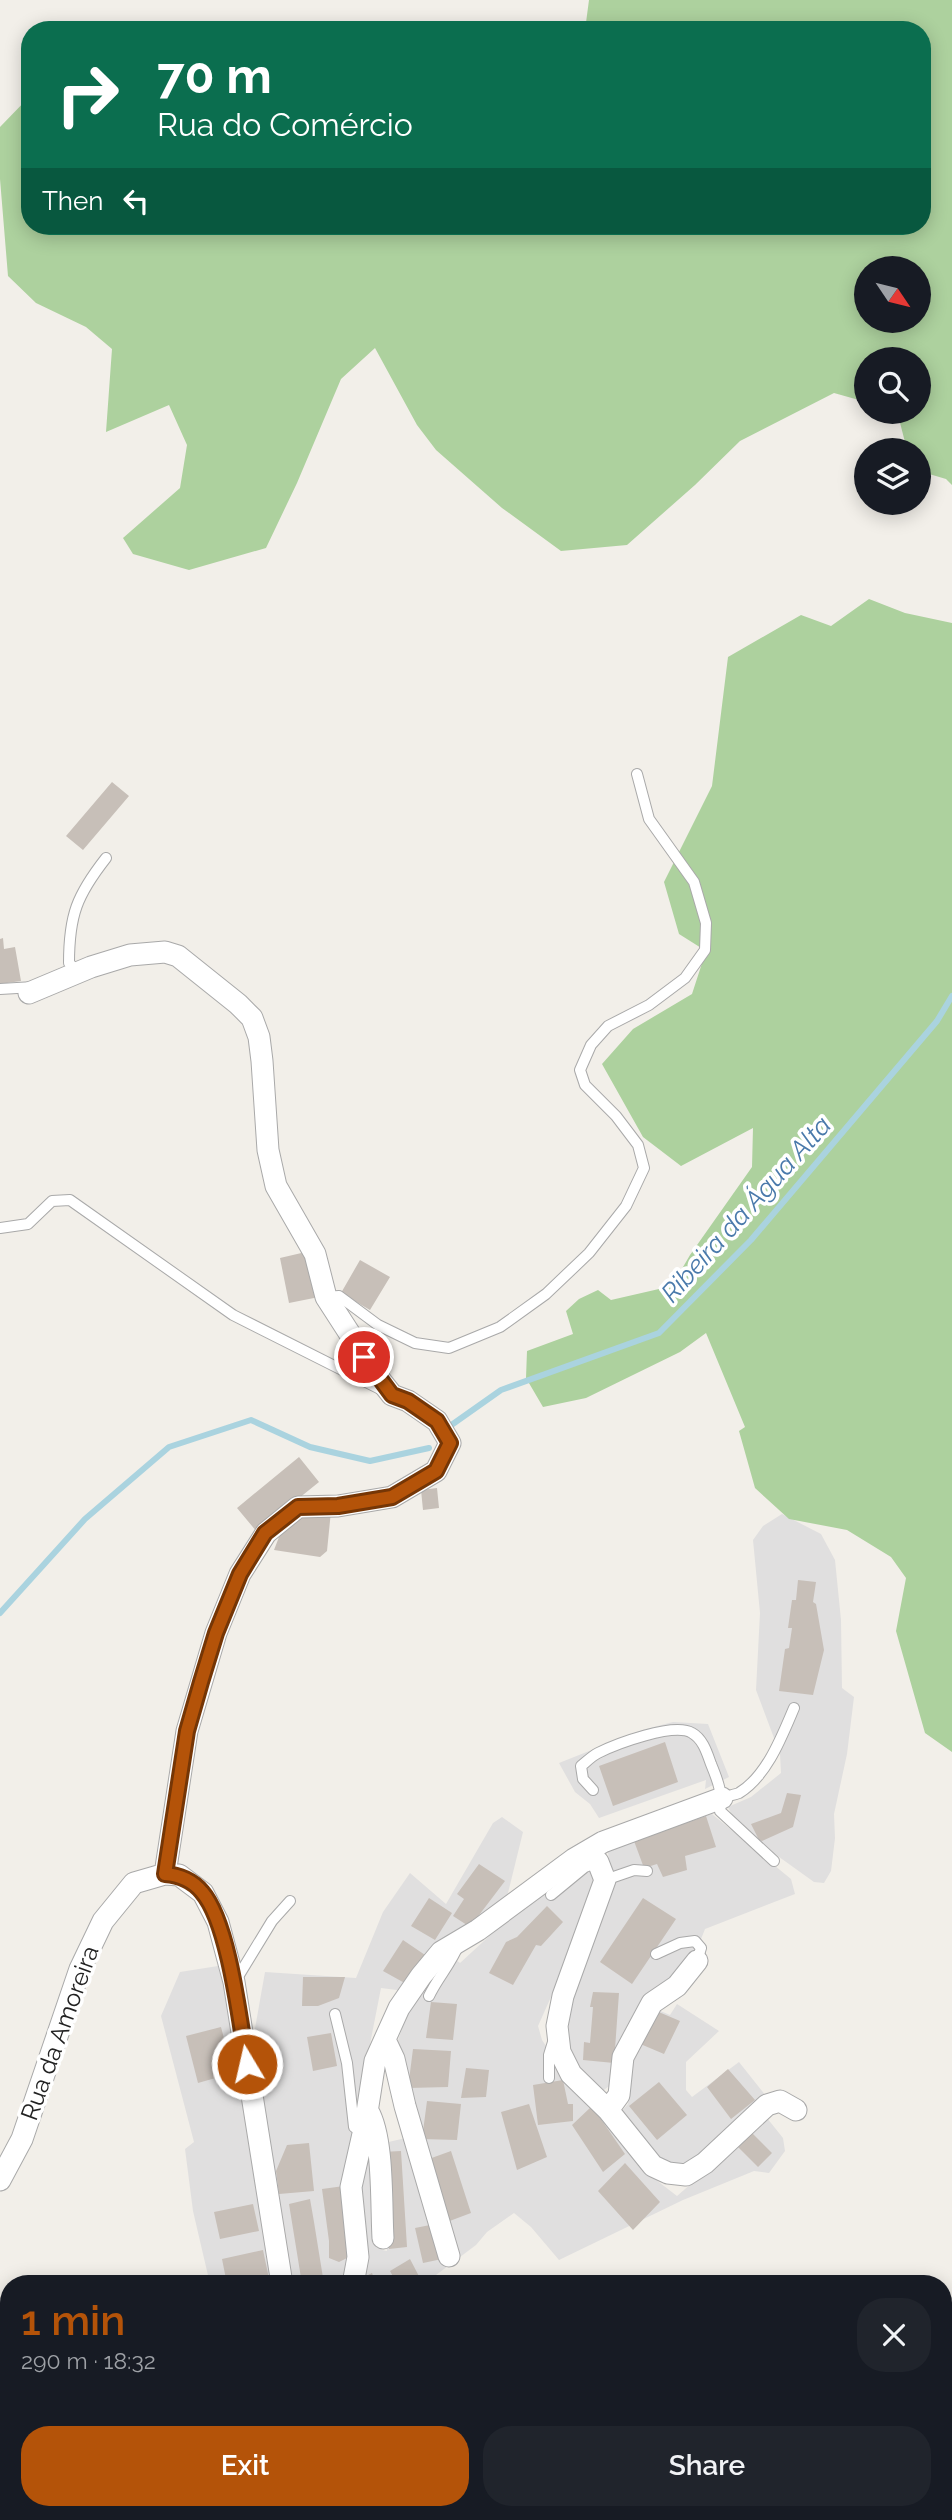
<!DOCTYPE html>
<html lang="en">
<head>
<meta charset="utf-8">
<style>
  :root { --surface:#171b24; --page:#20242c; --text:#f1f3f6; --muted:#9ea1a6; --accent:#b45309 }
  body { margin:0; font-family:Raleway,sans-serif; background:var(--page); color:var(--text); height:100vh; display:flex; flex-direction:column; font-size:26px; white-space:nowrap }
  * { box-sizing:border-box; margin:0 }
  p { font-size:23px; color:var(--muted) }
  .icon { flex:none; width:38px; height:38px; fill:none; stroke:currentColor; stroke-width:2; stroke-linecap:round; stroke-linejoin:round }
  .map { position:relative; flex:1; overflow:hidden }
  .sheet { position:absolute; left:0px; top:2275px; width:952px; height:245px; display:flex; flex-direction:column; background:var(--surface); border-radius:28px 28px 0 0; box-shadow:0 4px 18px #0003 }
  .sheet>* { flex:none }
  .hud { position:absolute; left:21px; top:21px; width:910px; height:214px; border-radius:28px; box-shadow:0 4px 18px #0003; background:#0b6e4f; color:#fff; overflow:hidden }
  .needle { width:46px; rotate:125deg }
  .buttons { position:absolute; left:854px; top:256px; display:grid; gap:14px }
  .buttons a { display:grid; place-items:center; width:77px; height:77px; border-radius:50%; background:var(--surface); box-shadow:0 4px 18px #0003; font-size:35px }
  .pin { position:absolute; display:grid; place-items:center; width:60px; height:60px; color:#fff; margin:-30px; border:4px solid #fff; border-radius:50%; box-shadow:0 2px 7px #0007 }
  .me { position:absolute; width:77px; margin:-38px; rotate:351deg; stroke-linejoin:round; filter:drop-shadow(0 0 5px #0008) }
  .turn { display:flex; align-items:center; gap:24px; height:147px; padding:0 21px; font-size:32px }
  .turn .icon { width:91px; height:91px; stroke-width:2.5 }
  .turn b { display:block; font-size:49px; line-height:60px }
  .then { display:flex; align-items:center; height:66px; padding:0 21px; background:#0003; gap:14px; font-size:26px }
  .round { display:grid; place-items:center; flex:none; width:74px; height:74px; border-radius:28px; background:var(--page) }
  .overview { display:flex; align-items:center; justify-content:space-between; height:119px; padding:0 21px }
  h1 { font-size:42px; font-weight:600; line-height:52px; color:var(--accent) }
  .primary-button { display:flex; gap:14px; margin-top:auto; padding:14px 21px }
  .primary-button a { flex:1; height:80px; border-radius:28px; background:var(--accent); color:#fff; font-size:28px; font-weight:600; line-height:80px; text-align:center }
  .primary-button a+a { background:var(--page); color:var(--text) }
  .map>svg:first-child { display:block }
  .residential { fill:#e0dfdf }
  .forest { fill:#add19e; fill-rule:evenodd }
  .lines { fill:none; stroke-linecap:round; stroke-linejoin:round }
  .stream { stroke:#aad3df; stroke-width:6 }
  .building { fill:#c7bfb8 }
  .service-casing { stroke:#a9a9a9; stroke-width:12 }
  .minor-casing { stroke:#a9a9a9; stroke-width:23 }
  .service { stroke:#fff; stroke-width:10 }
  .minor { stroke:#fff; stroke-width:21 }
  .route-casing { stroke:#753606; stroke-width:18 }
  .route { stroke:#b45309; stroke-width:12 }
  .labels { text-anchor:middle; stroke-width:7; stroke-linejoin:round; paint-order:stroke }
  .street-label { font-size:24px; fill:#222; stroke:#fff }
  .water-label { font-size:26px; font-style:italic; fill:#4a7aab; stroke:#fff }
</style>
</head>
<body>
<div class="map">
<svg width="952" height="2520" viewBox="0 0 952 2520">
  <rect width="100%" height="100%" fill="#f2efe9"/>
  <!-- residential -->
  <path class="residential" d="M 782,1514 L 821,1534 L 835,1560 L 841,1620 L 842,1688 L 854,1697 L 847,1754 L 834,1814 L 835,1838 L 831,1871 L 824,1883 L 814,1882 L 768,1849 L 734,1819 L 728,1807 L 751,1797 L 781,1773 L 780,1754 L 756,1690 L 760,1613 L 753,1540 L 763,1526 Z
    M 673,1722 L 708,1724 L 729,1777 L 705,1789 L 706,1780 L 599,1818 L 590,1804 L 575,1792 L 559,1763 L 642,1730 Z
    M 712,1814 L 791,1879 L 795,1894 L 705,1929 L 694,1957 L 613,2083 L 600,2093 L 575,2074 L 564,2021 L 610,1865 L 607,1847 Z
    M 502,1817 L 523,1832 L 506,1901 L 463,1933 L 441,1939 L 405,1991 L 381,1988 L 352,2136 L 345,2183 L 349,2284 L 291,2284 L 254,2034 L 265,1972 L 356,1978 L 383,1912 L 410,1873 L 446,1904 L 493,1823 Z
    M 591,1869 L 596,1884 L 563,1970 L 538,2026 L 542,2040 L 557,2062 L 651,2176 L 677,2196 L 767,2118 L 783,2138 L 785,2151 L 769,2173 L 754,2171 L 683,2200 L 559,2260 L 531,2227 L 514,2213 L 487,2232 L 476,2245 L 432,2278 L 435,2284 L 356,2284 L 355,2185 L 366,2140 L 375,2146 L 382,2250 L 387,2251 L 380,2144 L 410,2137 L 397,2043 L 412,2000 L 447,1953 L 460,1963 L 548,1882 Z
    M 218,1966 L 228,2003 L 248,2142 L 272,2284 L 210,2284 L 193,2211 L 185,2149 L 194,2142 L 161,2016 L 180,1972 Z
    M 677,2004 L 719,2031 L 686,2062 L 686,2090 L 692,2097 L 739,2062 L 766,2096 L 688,2167 L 667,2166 L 619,2114 L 628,2104 L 632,2077 L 628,2066 L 653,2008 L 670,2015 Z
    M 118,2511 L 266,2511 L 262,2520 L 114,2520 Z
    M 765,2511 L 765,2520 L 593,2520 L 591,2512 Z"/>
  <!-- forest -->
  <path class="forest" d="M 589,0 L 952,0 L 952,485 L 946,479 L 919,471 L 919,450 L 907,450 L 897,411 L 919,411 L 919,359 L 866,359 L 866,402 L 834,393 L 740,441 L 695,485 L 627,545 L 561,551 L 502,508 L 436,450 L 417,425 L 375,348 L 341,379 L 297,483 L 266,548 L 189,570 L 133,554 L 123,538 L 180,488 L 187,445 L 169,405 L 106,432 L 112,349 L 86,327 L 36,303 L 8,276 L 0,179 L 0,127 L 30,96 L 30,226 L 922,226 L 922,30 L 585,30 ZM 866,268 L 919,268 L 919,320 L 866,320 Z
    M 869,599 L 905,613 L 952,623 L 952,1752 L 925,1733 L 896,1631 L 906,1578 L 891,1557 L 847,1530 L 789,1519 L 755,1488 L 739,1431 L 745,1427 L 706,1333 L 680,1352 L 586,1398 L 543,1407 L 526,1378 L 527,1351 L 573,1334 L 566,1311 L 579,1299 L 598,1290 L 611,1300 L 672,1286 L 690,1255 L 752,1167 L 753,1128 L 681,1166 L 643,1137 L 602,1064 L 633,1029 L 692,994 L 706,951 L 679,934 L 664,882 L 712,786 L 728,657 L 801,615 L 831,626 Z
    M 952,2323 L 952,2481 L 943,2486 L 943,2347 Z"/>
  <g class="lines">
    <!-- stream -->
    <path class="stream" d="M 450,1426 L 501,1390 L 659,1333 L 751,1240 L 937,1021 L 952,996
      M 0,1613 L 85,1519 L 169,1447 L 251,1420 L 310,1447 L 370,1461 L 429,1448"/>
  </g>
  <!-- building -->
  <path class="building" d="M 112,782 L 129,796 L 83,850 L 66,836 Z
    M 3,938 L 4,949 L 15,947 L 21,981 L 0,984 L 0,939 Z
    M 310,1251 L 319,1297 L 289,1303 L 280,1258 Z
    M 360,1260 L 390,1277 L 370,1310 L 341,1293 Z
    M 299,1457 L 319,1482 L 257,1532 L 237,1508 Z
    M 437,1488 L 439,1508 L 423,1510 L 421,1490 Z
    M 309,1509 L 331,1511 L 327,1551 L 320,1557 L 274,1550 L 279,1537 Z
    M 798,1580 L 816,1582 L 813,1602 L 816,1604 L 824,1650 L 813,1695 L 779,1691 L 785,1649 L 789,1648 L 792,1628 L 788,1628 L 792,1600 L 796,1600 Z
    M 665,1742 L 678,1782 L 613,1806 L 599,1766 Z
    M 787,1793 L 801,1795 L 793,1827 L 762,1841 L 759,1840 L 751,1824 L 781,1813 Z
    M 706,1816 L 716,1847 L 685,1856 L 687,1870 L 663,1877 L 657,1864 L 644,1868 L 634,1841 Z
    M 479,1864 L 505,1881 L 470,1927 L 453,1916 L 464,1899 L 457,1894 Z
    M 429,1898 L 452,1913 L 435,1940 L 411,1926 Z
    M 643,1898 L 676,1919 L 632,1984 L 600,1962 Z
    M 547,1906 L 563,1922 L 541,1946 L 536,1945 L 513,1985 L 489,1973 L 506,1942 L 517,1937 Z
    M 403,1940 L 428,1957 L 410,1986 L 383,1971 Z
    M 303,1977 L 345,1977 L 339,1998 L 318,2006 L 302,2006 Z
    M 593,1992 L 619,1993 L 614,2063 L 583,2060 L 584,2042 L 590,2043 L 593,2007 L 590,2007 Z
    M 431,2002 L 457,2004 L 453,2040 L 426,2038 Z
    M 654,2010 L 680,2021 L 664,2054 L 638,2043 Z
    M 221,2027 L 233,2073 L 198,2083 L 186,2036 Z
    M 331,2033 L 337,2066 L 313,2071 L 307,2037 Z
    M 413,2049 L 451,2051 L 448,2087 L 408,2088 Z
    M 466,2068 L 489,2070 L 486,2097 L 461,2098 Z
    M 728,2069 L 755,2100 L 731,2119 L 707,2087 Z
    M 563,2080 L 568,2104 L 573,2104 L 573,2121 L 538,2125 L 533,2085 Z
    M 659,2082 L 687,2115 L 657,2140 L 629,2106 Z
    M 427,2101 L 461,2104 L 457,2140 L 422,2139 Z
    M 529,2104 L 547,2157 L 517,2170 L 501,2112 Z
    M 592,2106 L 625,2154 L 603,2172 L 572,2125 Z
    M 748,2129 L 772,2153 L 758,2167 L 734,2143 Z
    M 309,2143 L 314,2191 L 279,2194 L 276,2171 L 287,2145 Z
    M 401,2151 L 407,2247 L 389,2249 L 382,2152 Z
    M 451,2151 L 471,2213 L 447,2222 L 426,2160 Z
    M 625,2163 L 660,2202 L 633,2230 L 598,2191 Z
    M 344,2186 L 349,2257 L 339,2262 L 329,2258 L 329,2241 L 322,2189 Z
    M 310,2199 L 314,2222 L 324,2284 L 302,2284 L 289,2204 Z
    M 253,2204 L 259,2231 L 220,2239 L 214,2212 Z
    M 435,2224 L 442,2259 L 423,2263 L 415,2228 Z
    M 263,2250 L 270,2283 L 227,2284 L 222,2259 Z
    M 410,2259 L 423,2284 L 397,2284 L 390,2271 Z
    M 372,2273 L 376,2284 L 361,2284 L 360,2279 Z
    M 129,2511 L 140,2511 L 151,2520 L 121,2520 Z
    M 663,2512 L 672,2520 L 639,2520 L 639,2519 Z"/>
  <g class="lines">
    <!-- service casing -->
    <g class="service-casing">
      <path id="service" d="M 78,972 L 69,963 C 69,915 77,895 106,858
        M 0,989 L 34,987
        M 0,1228 L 28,1224 L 52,1201 L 70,1200 L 233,1315 L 380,1389
        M 326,1297 L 339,1296 L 378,1325 L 415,1343 L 449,1348 L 500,1327 L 546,1294 L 589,1253 L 626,1206 L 644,1168 L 638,1145 L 616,1116 L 585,1085 L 580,1070 L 591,1045 L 608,1026 L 649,1005 L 685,978 L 705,950 L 706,923 L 694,882 L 649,819 L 637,774
        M 593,1790 L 583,1779 L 581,1766 C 586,1762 592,1756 598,1753 C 616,1744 674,1722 692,1733 C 703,1739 707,1753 711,1764 C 718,1781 723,1794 720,1811 L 774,1861
        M 722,1798 C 727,1796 734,1795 739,1793 C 767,1776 782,1736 794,1708
        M 605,1880 L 634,1870 L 647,1871
        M 551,1895 L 585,1867 L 598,1862
        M 656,1954 L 680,1943 L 695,1941 L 701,1948 L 697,1961
        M 236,1980 L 272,1921 L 290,1901
        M 429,1996 C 438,1977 451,1964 459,1944
        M 335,2014 L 347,2063 L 354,2127 L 363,2133
        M 549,2078 L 549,2055 L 553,2042"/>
    </g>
    <!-- minor casing -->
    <g class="minor-casing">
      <path id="minor" d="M 29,993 L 91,967 L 130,955 L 165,952 L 178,956 L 238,1004 L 252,1018 L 259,1037 L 262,1061 L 268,1150 L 276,1186 L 315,1254 L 326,1297 L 377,1376 L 392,1395 L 408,1401 L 437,1421 L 450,1443 L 436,1471 L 392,1497 L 338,1506 L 298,1507 L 266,1533 L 240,1574 L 216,1633 L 187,1731 L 165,1874 L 179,1875 L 203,1893 L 218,1922 L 234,1982 L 282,2284
        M 588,1851 L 598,1862 L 605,1880 L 563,1996 L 557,2026 L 560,2052 L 571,2074 L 608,2110 L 653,2166 L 668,2173 L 686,2175 L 705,2163 L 767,2105 L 780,2101 L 796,2110
        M 385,2040 L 394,2059 L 405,2106 L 449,2256
        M 608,2110 L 619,2095 L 623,2057 L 652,2003 L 677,1986 L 697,1961
        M 368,2111 C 384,2138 381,2206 383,2238
        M 0,2180 L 22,2139 L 80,1969 L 103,1921 L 134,1883 L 165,1874
        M 353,2284 L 358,2257 L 351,2187 L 365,2125 L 375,2061 L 399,2008 L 421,1976 L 441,1952 L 478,1930 L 574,1859 L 603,1842 L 722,1798
        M 276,2520 L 278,2511
        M 348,2520 L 372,2516 L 531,2515 L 550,2520"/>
    </g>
    <!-- service -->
    <use href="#service" class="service"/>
    <!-- minor -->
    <use href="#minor" class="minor"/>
  </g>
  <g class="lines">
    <!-- route casing -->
    <g class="route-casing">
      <path id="route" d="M 247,2064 C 240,2023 229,1923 202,1892 C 193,1881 179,1875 165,1874 L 187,1731 L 201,1682 L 216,1633 L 240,1574 L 265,1533 L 298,1507 L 338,1506 L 392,1497 L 436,1471 L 450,1443 L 437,1421 L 408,1401 L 392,1395 L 364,1357"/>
    </g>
    <!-- route -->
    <use href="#route" class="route"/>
  </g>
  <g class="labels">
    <!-- street labels -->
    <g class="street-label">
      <text transform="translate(60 2033) rotate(-70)" y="8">Rua da Amoreira</text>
    </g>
    <!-- water labels -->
    <g class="water-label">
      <text transform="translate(746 1209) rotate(-48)" y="9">Ribeira da Água Alta</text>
    </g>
  </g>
</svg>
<div class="buttons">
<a><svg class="needle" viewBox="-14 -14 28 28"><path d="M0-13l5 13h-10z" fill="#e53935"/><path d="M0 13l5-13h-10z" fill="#9ea1a6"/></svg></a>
<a><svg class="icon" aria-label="search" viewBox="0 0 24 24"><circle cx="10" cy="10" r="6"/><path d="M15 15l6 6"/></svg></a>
<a><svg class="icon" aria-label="layers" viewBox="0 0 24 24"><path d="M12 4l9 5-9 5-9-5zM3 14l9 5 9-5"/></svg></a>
</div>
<div class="pin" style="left:364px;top:1357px;background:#d93025"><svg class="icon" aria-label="arrive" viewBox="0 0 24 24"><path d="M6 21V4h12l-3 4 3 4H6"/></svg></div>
<svg class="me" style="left:247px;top:2064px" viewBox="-20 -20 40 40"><circle r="17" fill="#b45309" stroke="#fff" stroke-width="3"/><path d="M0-11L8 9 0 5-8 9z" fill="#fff"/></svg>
<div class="hud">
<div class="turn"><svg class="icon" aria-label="right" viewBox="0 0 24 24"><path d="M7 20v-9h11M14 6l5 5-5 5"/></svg><div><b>70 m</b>Rua do Comércio</div></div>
<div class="then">Then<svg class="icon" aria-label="left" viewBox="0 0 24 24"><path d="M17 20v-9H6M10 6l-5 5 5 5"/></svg></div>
</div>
<section class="sheet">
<div class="overview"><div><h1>1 min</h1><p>290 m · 18:32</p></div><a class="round"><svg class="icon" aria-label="close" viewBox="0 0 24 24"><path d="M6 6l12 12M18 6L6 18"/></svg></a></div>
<div class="primary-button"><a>Exit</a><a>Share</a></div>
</section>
</div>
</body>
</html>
